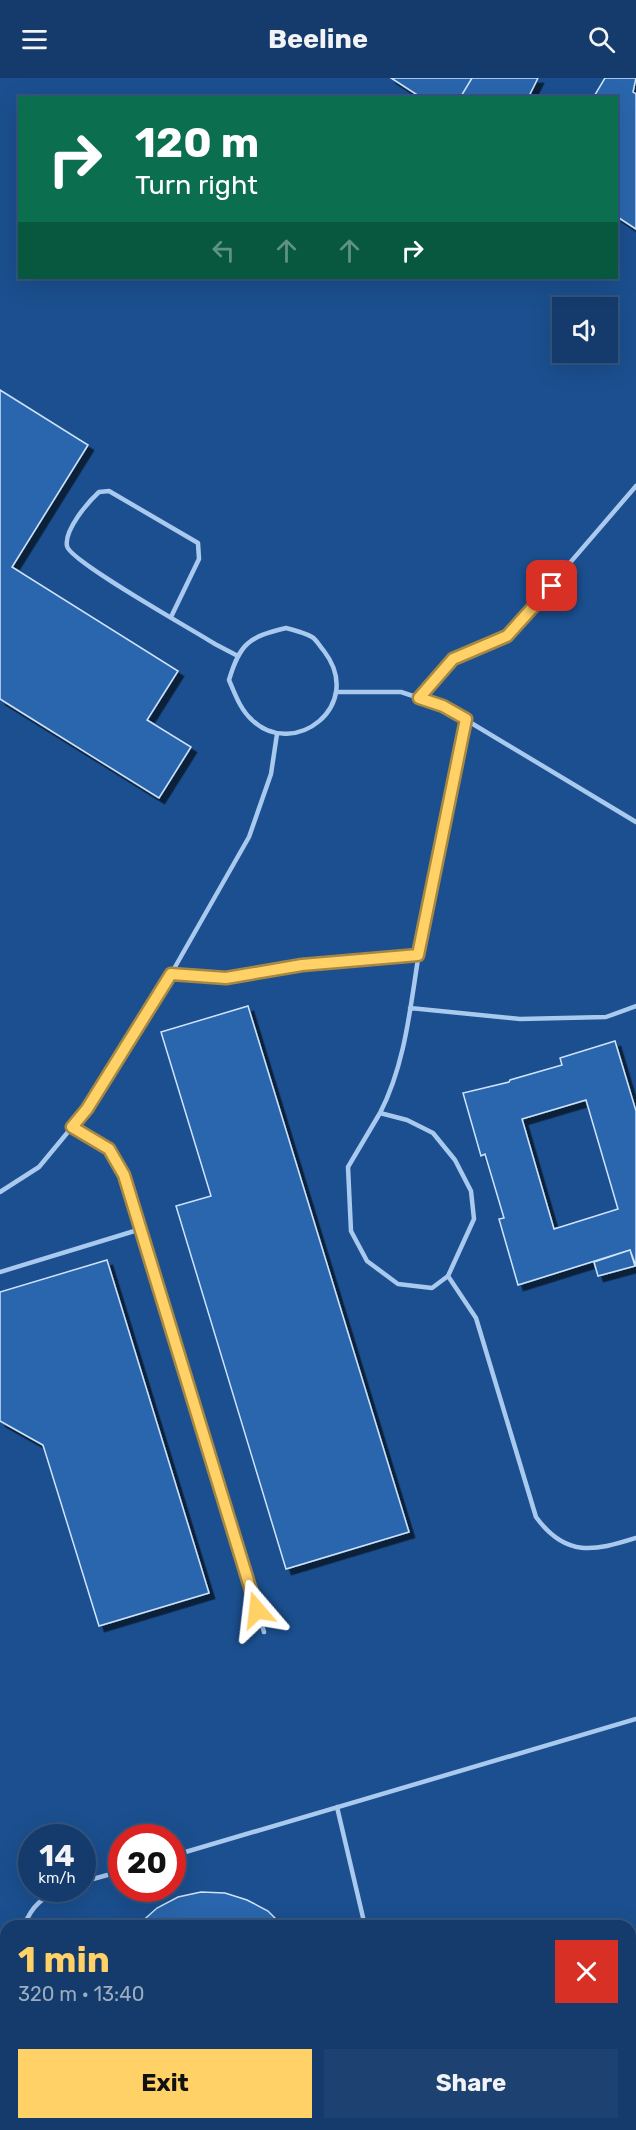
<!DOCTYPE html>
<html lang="en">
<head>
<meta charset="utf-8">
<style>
  :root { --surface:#143b6b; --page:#1d4271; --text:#f1f3f6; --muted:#9dadc1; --line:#33557e; --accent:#ffd166 }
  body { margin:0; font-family:Rubik,sans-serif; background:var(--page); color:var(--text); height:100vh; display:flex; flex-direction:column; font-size:22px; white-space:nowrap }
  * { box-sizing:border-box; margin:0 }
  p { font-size:20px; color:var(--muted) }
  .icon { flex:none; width:33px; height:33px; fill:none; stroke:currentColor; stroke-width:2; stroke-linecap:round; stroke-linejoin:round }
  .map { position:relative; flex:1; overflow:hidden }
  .sheet { position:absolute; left:0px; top:1842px; width:636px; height:210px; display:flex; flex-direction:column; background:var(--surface); border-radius:18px 18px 0 0; box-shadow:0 6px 24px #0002,0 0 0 2px var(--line) }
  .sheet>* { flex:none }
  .hud { position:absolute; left:18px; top:18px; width:600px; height:183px; border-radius:0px; box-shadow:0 6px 24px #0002,0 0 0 2px var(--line); background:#0b6e4f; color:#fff; overflow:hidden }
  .tools { position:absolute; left:552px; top:219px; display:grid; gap:12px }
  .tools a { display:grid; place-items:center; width:66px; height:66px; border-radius:0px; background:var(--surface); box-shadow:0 6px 24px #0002,0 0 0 2px var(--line); font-size:30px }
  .speed { position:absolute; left:18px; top:1746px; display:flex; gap:12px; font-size:30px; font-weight:700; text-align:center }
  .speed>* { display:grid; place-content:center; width:78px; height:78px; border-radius:50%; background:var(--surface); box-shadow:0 6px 24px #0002,0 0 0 2px var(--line); line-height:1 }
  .speed small { font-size:15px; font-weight:400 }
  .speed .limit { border:9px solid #d22; background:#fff; color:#111 }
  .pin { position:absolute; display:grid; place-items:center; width:51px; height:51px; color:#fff; margin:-26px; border-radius:12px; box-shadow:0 3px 9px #0006 }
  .me { position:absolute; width:66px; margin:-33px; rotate:343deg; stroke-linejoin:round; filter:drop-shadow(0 0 4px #0008) }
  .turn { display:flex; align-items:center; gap:21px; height:126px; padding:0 18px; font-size:27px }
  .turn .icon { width:78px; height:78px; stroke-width:2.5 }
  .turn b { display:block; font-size:42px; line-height:51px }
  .lanes { display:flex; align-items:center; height:57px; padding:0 18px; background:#0003; justify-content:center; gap:30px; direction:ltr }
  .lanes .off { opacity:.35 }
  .round { display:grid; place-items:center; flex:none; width:63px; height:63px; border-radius:0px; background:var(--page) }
  .overview { display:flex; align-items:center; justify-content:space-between; height:102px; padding:0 18px }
  h1 { font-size:36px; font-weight:700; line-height:45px; color:var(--accent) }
  .cta { display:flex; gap:12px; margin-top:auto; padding:12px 18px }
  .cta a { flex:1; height:69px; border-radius:0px; background:var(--accent); color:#111; font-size:24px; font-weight:700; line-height:69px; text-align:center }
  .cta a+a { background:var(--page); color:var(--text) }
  header { display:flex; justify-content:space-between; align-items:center; height:78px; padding:0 18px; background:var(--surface); font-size:27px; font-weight:700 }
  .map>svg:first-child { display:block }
  .building { fill:#2a66ad; stroke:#cfe3fa; stroke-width:1.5; fill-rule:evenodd; filter:url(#shadow) }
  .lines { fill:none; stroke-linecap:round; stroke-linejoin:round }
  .lane { stroke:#a9c9ee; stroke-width:4.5 }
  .route-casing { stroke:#a68842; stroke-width:15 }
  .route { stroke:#ffd166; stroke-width:10 }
</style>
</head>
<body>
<header><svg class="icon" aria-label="menu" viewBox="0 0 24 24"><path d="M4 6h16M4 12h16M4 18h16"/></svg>Beeline<svg class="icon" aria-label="search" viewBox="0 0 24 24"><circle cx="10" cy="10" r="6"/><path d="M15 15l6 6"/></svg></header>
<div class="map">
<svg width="636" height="2052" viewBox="0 0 636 2052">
  <defs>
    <filter id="shadow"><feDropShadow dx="5.5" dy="5.5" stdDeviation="0" flood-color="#0009"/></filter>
  </defs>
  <rect width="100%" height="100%" fill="#1b4f8f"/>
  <!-- building -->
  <path class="building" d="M 391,0 L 472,0 L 460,20 L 422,20 Z
    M 472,0 L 538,0 L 528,20 L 460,20 Z
    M 605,0 L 636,0 L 633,14 L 636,16 L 636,151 L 616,138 L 616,20 L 593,20 Z
    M 0,312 L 88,367 L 12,489 L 178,593 L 147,642 L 191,669 L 159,720 L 0,621 Z
    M 248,928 L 409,1454 L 286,1491 L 176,1128 L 211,1118 L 161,954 Z
    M 615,963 L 636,1033 L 636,1188 L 630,1172 L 518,1207 L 499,1141 L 504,1140 L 485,1076 L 481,1078 L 463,1015 L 509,1004 L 510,1002 L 562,987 L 560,980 ZM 586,1022 L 618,1131 L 554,1151 L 522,1041 Z
    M 630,1172 L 635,1188 L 598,1198 L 594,1184 Z
    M 107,1182 L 209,1515 L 99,1548 L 43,1367 L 0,1343 L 0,1214 Z
    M 201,1814 L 225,1815 L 247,1822 L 268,1833 L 283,1848 L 137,1848 L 157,1830 L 178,1819 Z
    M 6,1996 L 6,2046 L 34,2046 L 37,2052 L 0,2052 L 0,1998 Z"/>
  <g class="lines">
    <!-- lane -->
    <path class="lane" d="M 171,539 L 199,481 L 198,465 L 109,413 L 99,414 C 88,424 64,452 67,468 C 69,483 195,553 215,566 L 236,577
      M 286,550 C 294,552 305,555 312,559 C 317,562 320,569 324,573 C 366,628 293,682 252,642 C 240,631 235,616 229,602 C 240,565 249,559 286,550 Z
      M 337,614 L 401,614 L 443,628 L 636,744
      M 419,620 L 453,581 L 507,558 L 636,408
      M 171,896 L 226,900 L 302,887 L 419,877
      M 410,930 L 520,941 L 606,939 L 636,928
      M 380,1035 L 407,1042 L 433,1055 L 455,1082 L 471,1113 L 474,1141 L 448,1198 L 432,1210 L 398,1206 L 367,1183 L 351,1153 L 348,1089 Z
      M 380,1035 C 408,981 411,917 422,857 C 435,785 450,713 466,641
      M 72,1049 L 109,1071 L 125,1097 L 264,1554
      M 0,1114 L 39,1089 L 87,1031 L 171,896 L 249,759 L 271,696 L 277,656
      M 0,1194 L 141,1151
      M 448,1198 L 476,1240 L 536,1439 C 566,1480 594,1473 636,1460
      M 337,1729 L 365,1848
      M 172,1778 L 636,1641
      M 82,1804 L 122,1793
      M 24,1848 C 32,1827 43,1819 64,1810
      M 74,2046 L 77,2052
      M 523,2046 L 527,2052"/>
  </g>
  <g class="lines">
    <!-- route casing -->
    <g class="route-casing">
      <path id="route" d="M 257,1532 L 124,1097 L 109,1071 L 72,1049 L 87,1031 L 171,896 L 226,900 L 302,887 L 418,877 L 466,641 L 443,628 L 419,620 L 453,581 L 507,558 L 552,508"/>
    </g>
    <!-- route -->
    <use href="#route" class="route"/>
  </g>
</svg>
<div class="tools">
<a><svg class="icon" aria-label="sound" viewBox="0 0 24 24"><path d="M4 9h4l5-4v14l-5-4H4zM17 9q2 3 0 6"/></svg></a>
</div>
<div class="speed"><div>14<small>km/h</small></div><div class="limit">20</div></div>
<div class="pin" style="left:552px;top:508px;background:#d93025"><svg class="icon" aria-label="arrive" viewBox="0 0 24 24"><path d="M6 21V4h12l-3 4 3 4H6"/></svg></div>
<svg class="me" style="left:257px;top:1532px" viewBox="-20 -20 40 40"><path d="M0-17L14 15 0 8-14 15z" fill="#ffd166" stroke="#fff" stroke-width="4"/></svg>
<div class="hud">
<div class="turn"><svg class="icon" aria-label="right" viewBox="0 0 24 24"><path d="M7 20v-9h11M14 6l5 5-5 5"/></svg><div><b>120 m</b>Turn right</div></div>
<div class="lanes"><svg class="icon off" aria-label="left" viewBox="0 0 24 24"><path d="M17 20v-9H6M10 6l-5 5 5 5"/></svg><svg class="icon off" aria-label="ahead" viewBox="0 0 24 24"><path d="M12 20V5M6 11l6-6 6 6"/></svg><svg class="icon off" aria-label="ahead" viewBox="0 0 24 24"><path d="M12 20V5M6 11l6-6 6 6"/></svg><svg class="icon" aria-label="right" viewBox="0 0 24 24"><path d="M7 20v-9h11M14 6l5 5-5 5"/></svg></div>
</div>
<section class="sheet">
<div class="overview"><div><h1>1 min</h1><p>320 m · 13:40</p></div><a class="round" style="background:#d93025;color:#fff"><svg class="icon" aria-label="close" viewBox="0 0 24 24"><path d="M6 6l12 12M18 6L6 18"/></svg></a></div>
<div class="cta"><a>Exit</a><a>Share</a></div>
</section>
</div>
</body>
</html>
